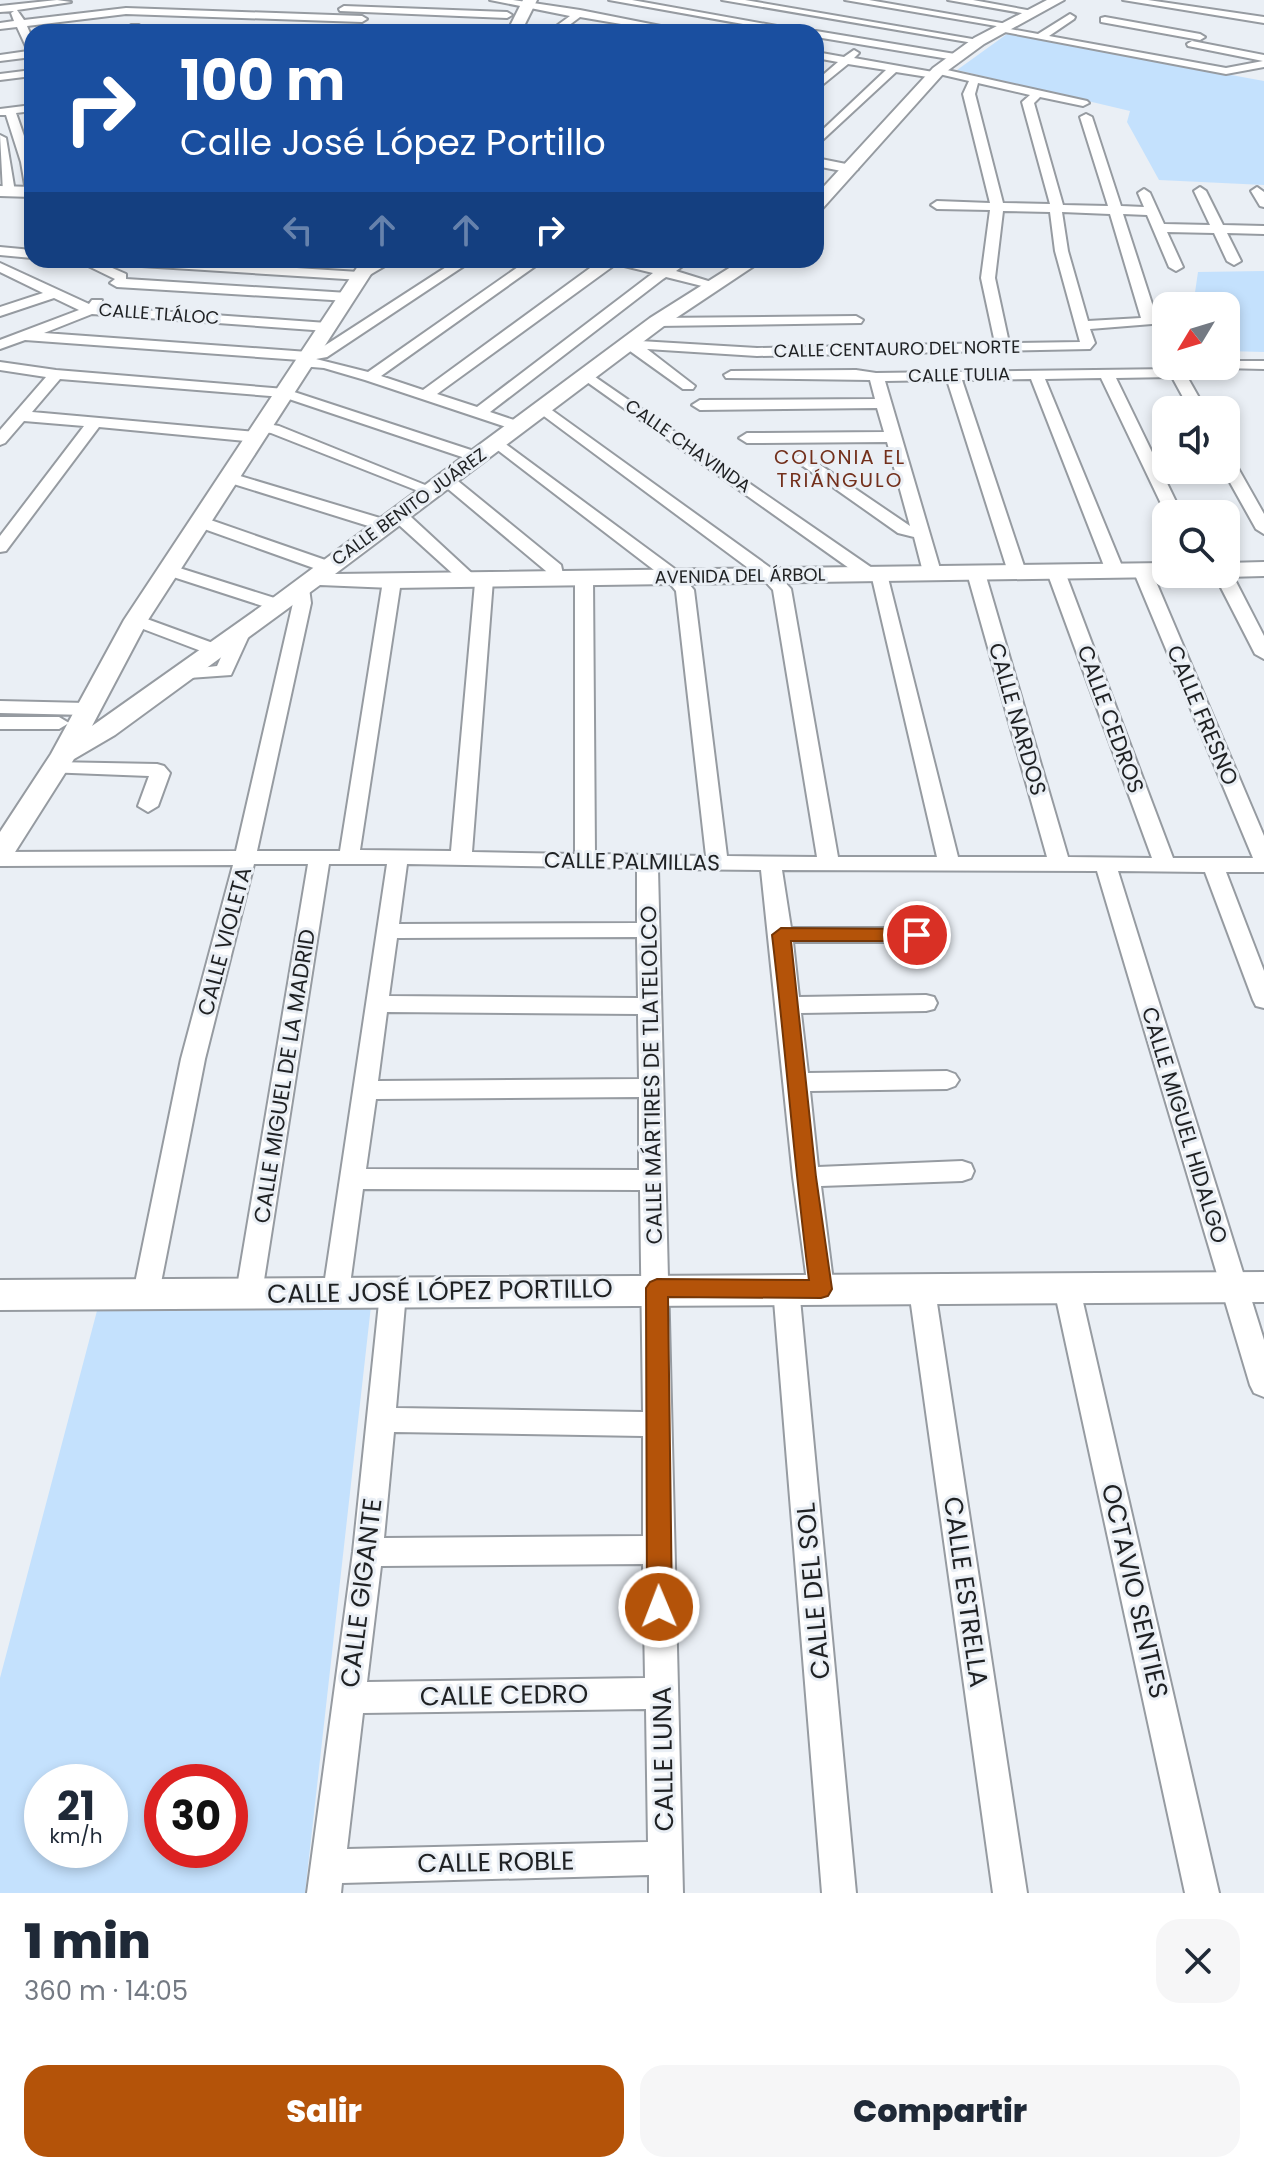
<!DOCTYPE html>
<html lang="es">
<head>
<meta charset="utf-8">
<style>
  :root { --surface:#fff; --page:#f6f6f7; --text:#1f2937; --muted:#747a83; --accent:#b45309 }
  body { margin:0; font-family:Poppins,sans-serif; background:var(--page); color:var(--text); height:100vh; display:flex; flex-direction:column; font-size:30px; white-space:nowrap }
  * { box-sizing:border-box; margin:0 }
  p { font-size:26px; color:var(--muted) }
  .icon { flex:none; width:44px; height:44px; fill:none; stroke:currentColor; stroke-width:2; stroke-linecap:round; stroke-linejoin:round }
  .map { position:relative; height:1893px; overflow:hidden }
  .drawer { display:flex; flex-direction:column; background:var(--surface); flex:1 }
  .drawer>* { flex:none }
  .top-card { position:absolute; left:24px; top:24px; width:800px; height:244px; border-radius:24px; box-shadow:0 4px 12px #0003; background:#1a4fa0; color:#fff; overflow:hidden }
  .needle { width:52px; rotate:232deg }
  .tools { position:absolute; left:1152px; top:292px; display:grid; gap:16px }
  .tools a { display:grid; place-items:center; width:88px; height:88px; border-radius:16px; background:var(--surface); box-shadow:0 4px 12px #0003; font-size:40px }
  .speed { position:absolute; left:24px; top:1764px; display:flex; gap:16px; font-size:40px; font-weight:700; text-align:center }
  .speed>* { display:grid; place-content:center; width:104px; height:104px; border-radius:50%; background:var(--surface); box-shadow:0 4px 12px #0003; line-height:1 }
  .speed small { font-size:20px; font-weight:400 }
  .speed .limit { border:12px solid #d22; background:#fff; color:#111 }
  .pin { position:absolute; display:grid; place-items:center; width:68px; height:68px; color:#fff; margin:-34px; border:4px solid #fff; border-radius:50%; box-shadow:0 2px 8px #0007 }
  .me { position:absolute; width:88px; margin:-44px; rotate:359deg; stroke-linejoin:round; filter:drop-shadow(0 0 6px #0008) }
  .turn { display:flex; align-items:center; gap:28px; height:168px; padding:0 24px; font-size:36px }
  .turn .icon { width:104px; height:104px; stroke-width:2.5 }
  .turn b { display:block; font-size:56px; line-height:68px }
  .lanes { display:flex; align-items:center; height:76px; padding:0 24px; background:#0003; justify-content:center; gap:40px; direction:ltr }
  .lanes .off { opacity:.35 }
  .round { display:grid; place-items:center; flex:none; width:84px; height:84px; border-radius:24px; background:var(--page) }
  .summary { display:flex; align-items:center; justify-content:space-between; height:136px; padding:0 24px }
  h1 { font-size:48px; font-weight:800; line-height:60px }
  .primary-button { display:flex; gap:16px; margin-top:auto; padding:16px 24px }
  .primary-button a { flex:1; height:92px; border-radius:24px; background:var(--accent); color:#fff; font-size:32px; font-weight:800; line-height:92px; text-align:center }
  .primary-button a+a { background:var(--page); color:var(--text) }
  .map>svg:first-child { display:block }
  .green { fill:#c4e1fd; fill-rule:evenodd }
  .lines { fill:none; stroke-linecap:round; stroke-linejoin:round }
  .street-casing { stroke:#969ba1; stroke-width:4 }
  .secondary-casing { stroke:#969ba1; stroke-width:4 }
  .street { fill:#fff; fill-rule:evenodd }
  .secondary { fill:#fff; fill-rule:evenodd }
  .route { fill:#b45309; stroke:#753606; stroke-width:2 }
  .labels { text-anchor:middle; stroke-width:6; stroke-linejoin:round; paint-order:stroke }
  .far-street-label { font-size:18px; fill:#1f2123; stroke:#eaeff5 }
  .far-neighbourhood-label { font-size:20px; letter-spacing:2px; fill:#73301c; stroke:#eaeff5 }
  .street-label { font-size:22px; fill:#1f2123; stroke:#eaeff5 }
  .near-street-label { font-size:26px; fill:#1f2123; stroke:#eaeff5 }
</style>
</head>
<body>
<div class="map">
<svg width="1264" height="1893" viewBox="0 0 1264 1893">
  <rect width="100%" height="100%" fill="#eaeff5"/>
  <!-- green -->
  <path class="green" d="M 1007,34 L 1264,81 L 1264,185 L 1159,180 L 1127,122 L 1130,111 L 957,70 Z
    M 1264,271 L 1264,352 L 1226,351 L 1226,306 L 1193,306 L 1198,272 Z
    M 372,1297 L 305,1893 L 0,1893 L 0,1678 L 98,1307 ZM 42,1782 L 110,1782 L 110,1850 L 42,1850 ZM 162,1782 L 230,1782 L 230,1850 L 162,1850 Z"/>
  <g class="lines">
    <!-- street casing -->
    <g class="street-casing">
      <path id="street" d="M 57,0 L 71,2 L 17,10 L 24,20 L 126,8 L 362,16 L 367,19 L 362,22 L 126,14 L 27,26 L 32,38 L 32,57 L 0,61 L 0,55 L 28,51 L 17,27 L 0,29 L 0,23 L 14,21 L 11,13 L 14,11 L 0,12 L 0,6 Z
        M 490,0 L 513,0 L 580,10 L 691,32 L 668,32 L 580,17 L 560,32 L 548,32 L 570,16 Z
        M 609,0 L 632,0 L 810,32 L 787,32 Z
        M 722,0 L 745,0 L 984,41 L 979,44 Z
        M 845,0 L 869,0 L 1013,25 L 1008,28 Z
        M 948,0 L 973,0 L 1038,12 L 1033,15 Z
        M 1123,0 L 1148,0 L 1264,17 L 1264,23 Z
        M 344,6 L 507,12 L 512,15 L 507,18 L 340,11 L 339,9 Z
        M 1070,14 L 1075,17 L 1074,19 L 1049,36 L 1226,68 L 1263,61 L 1188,46 L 1187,44 L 1192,41 L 1264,55 L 1264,67 L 1226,74 L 994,30 L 999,27 L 1038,34 Z
        M 1105,17 L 1200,34 L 1205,37 L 1200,40 L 1101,22 L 1101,18 Z
        M 131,25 L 139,25 L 140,32 L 130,32 Z
        M 167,27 L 171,28 L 173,32 L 163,32 Z
        M 816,31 L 955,54 L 960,57 L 955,60 L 816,37 L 816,32 L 812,32 Z
        M 854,50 L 859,53 L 854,58 L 933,72 L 938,68 L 1087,101 L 1089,103 L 1083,106 L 1040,97 L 1034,103 L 1063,205 L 1108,206 L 1080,117 L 1086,114 L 1092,117 L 1121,206 L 1144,207 L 1138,193 L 1144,189 L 1150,193 L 1164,224 L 1210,225 L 1194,191 L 1200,187 L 1206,191 L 1223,225 L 1264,226 L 1264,234 L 1227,233 L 1241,261 L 1234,265 L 1227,261 L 1214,233 L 1167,232 L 1183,267 L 1176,271 L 1169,267 L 1147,215 L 1123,214 L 1156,316 L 1152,324 L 1090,329 L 1095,343 L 1090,349 L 757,356 L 647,349 L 695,386 L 693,389 L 683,389 L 623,346 L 623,340 L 757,348 L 995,343 L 981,278 L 990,210 L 937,209 L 931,205 L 937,201 L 990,203 L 963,94 L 969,81 L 939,74 L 934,78 L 896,72 L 816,146 L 816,136 L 886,70 L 848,64 L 816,90 L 816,81 L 838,62 L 816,58 L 816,52 L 844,57 ZM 978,83 L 1030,95 L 1022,102 L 1050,204 L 1003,203 L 975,94 ZM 1003,211 L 1050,212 L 1055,251 L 1080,342 L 1009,343 L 995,278 ZM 1062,212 L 1110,214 L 1141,318 L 1088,321 L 1068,251 Z
        M 32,70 L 32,76 L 0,80 L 0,74 Z
        M 32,105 L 32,111 L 16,113 L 32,159 L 32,195 L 26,191 L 21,162 L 6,115 L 0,115 L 0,109 Z
        M 0,135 L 6,138 L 15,192 L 9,196 L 3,192 Z
        M 816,158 L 856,166 L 858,169 L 852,173 L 816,166 Z
        M 1257,187 L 1264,192 L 1264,207 L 1260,206 L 1251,191 Z
        M 0,247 L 32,250 L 32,258 L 0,255 Z
        M 76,260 L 94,260 L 126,274 L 126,279 L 348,293 L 355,297 L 348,301 L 117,287 L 110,283 L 115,279 Z
        M 103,260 L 172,260 L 359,272 L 379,260 L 395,260 L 361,280 L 110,264 Z
        M 457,260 L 473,260 L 327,357 L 316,359 L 368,372 L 528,260 L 544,260 L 381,376 L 423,390 L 601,260 L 633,260 L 662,268 L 675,260 L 691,260 L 676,271 L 721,285 L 714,289 L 666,277 L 663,279 L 490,412 L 523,423 L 523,429 L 518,431 L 365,380 L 324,368 L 300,366 L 300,360 L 25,340 L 0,349 L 0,340 L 79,310 L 54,298 L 0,316 L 0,307 L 43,293 L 0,272 L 0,263 L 89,304 L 92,300 L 102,300 L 101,307 L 327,323 L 334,327 L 327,331 L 92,314 L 44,333 L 308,352 L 318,350 ZM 616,264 L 653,273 L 477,407 L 437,394 Z
        M 856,316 L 863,320 L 861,323 L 657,326 L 650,322 L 657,318 Z
        M 1226,361 L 1264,361 L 1264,369 L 1221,368 L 1219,366 L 1226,366 Z
        M 0,362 L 56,370 L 285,389 L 483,454 L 485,457 L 483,460 L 471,460 L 283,397 L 60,379 L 32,412 L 256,432 L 264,437 L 256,442 L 99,427 L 6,551 L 0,552 L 0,536 L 84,426 L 24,421 L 5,443 L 0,445 L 0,430 L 46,377 L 0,370 Z
        M 1175,366 L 1190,366 L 1185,373 L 1206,410 L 1190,410 L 1172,377 L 1116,378 L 1182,514 L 1166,514 L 1101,378 L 1045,379 L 1124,571 L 1115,576 L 1106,571 L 1031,379 L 962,380 L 1026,572 L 1017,577 L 1008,572 L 947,380 L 885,381 L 941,572 L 932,577 L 923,572 L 914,537 L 898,533 L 793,459 L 801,454 L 807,456 L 910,526 L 887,442 L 747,443 L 739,438 L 747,433 L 884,432 L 877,408 L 700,410 L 692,405 L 700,400 L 875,399 L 870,380 L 726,378 L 724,375 L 731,371 L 856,370 L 876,373 L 1173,369 Z
        M 585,370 L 875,570 L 886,570 L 958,857 L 1047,857 L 967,573 L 976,568 L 985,573 L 1068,857 L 1152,858 L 1047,572 L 1056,567 L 1065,572 L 1173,858 L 1253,858 L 1133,570 L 1142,565 L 1151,570 L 1264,836 L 1264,872 L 1226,872 L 1264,971 L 1264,1008 L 1256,1006 L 1253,1000 L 1205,872 L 1118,871 L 1264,1340 L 1264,1397 L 1254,1393 L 1250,1385 L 1097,871 L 782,870 L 791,928 L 917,928 L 925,930 L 928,935 L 925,940 L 917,942 L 793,942 L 799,997 L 926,995 L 934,997 L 937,1003 L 934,1009 L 926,1011 L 801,1013 L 808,1073 L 947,1071 L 955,1074 L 959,1080 L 955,1086 L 947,1089 L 810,1091 L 818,1167 L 962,1161 L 971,1164 L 974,1171 L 971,1178 L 962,1181 L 821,1186 L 834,1289 L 830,1297 L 821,1300 L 812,1297 L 808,1289 L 793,1177 L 761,870 L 658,869 L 683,1893 L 649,1893 L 649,1875 L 342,1883 L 341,1893 L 307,1893 L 353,1552 L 380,1293 L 384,1285 L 393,1282 L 402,1285 L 406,1293 L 396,1408 L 643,1412 L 640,1190 L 363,1189 L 349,1292 L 345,1300 L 336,1303 L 327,1300 L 323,1292 L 387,864 L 329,864 L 262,1293 L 258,1301 L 249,1304 L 240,1301 L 236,1293 L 308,864 L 254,864 L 205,1059 L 159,1293 L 155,1301 L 146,1304 L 137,1301 L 133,1293 L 181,1059 L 233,865 L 0,866 L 0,852 L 236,851 L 293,603 L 291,588 L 300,583 L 309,588 L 311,603 L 257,851 L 340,851 L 383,581 L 392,576 L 401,581 L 360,850 L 451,851 L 475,583 L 463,583 L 399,525 L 388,517 L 396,512 L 411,517 L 477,578 L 484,575 L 493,580 L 472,852 L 575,854 L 575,578 L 584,573 L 593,578 L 595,854 L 706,856 L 676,591 L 667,580 L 491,445 L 488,442 L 496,437 L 679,572 L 694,590 L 727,856 L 817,857 L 773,590 L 763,579 L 537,411 L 534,408 L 542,403 L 775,571 L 791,589 L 838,857 L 937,857 L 872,578 L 863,578 L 580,377 L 578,374 ZM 407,864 L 637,868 L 637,923 L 399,924 ZM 637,937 L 638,998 L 389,996 L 397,938 ZM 387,1012 L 638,1014 L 639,1079 L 378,1081 ZM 639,1097 L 639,1170 L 366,1169 L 376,1099 ZM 394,1432 L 643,1436 L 643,1536 L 384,1538 ZM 643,1564 L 645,1678 L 367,1682 L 381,1566 ZM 646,1709 L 648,1842 L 347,1849 L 363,1713 Z
        M 262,423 L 279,426 L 440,491 L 438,494 L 426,494 L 271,433 L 257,431 L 257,425 Z
        M 1226,456 L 1234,461 L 1264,514 L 1264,534 L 1256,529 L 1223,470 L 1226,470 Z
        M 230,473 L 390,521 L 392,525 L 390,529 L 378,529 L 224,481 L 224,475 Z
        M 447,475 L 453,477 L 561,565 L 564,579 L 561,583 L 549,583 L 546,571 L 441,483 L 439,480 Z
        M 199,516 L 334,563 L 337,567 L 328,572 L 322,571 L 193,525 L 191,521 Z
        M 170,565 L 284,601 L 287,605 L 278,610 L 272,609 L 164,574 L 161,570 L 164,566 Z
        M 1226,570 L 1232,574 L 1264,636 L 1264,659 L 1255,654 L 1214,574 L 1226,574 Z
        M 136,615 L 221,646 L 224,650 L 221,654 L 209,654 L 130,624 L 127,620 L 130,616 Z
        M 243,624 L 252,629 L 231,675 L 175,679 L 173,675 L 175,671 L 217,666 L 234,629 Z
        M 0,701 L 87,703 L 96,709 L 87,715 L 0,713 Z
        M 0,717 L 59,717 L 69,723 L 59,729 L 0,729 Z
        M 53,762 L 157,764 L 164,766 L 170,773 L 158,806 L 148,812 L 138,806 L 149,776 L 46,772 L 43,768 L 46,764 Z
        M 786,1277 L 795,1280 L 799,1288 L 856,1893 L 822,1893 L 773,1288 L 777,1280 Z
        M 1067,1278 L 1076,1281 L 1080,1289 L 1219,1893 L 1185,1893 L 1054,1289 L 1058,1281 Z
        M 922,1279 L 931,1282 L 935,1290 L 1027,1893 L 993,1893 L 909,1290 L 913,1282 Z"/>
    </g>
    <!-- secondary casing -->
    <g class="secondary-casing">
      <path id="secondary" d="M 523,0 L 537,0 L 521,32 L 507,32 Z
        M 1047,0 L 1064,0 L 984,44 L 943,74 L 822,209 L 816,210 L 816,195 L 933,68 L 974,38 Z
        M 0,186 L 32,187 L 32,197 L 0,196 Z
        M 362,260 L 380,260 L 148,620 L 92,726 L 270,600 L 650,318 L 742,260 L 763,260 L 664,326 L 335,574 L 1166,563 L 1166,574 L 1175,574 L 1166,577 L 392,588 L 320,585 L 115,735 L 74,759 L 10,860 L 0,863 L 0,832 L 51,754 L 124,620 Z
        M 1264,562 L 1264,576 L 1226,577 L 1217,574 L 1226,574 L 1226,563 Z
        M 1264,1272 L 1264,1302 L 0,1310 L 0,1280 Z"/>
    </g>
    <!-- street -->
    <use href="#street" class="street"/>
    <!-- secondary -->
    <use href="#secondary" class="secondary"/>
  </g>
  <!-- route -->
  <path class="route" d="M 781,928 L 917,929 L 926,935 L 917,941 L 791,941 L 816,1177 L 832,1289 L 828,1296 L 821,1298 L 668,1297 L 672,1607 L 668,1615 L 659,1619 L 650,1615 L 647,1607 L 646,1288 L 650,1282 L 657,1279 L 809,1280 C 794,1165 786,1050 772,935 Z"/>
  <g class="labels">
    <!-- far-street labels -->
    <g class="far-street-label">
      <text transform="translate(159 314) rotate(4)" y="6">CALLE TLÁLOC</text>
      <text transform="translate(897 349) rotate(-1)" y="6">CALLE CENTAURO DEL NORTE</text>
      <text transform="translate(959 375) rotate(-1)" y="6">CALLE TULIA</text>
      <text transform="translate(688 446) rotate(35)" y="6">CALLE CHAVINDA</text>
      <text transform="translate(409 507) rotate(-36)" y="6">CALLE BENITO JUÁREZ</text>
      <text transform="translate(740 576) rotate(-1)" y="6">AVENIDA DEL ÁRBOL</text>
    </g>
    <!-- far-neighbourhood labels -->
    <g class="far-neighbourhood-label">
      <text x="840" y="464">COLONIA EL<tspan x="840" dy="23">TRIÁNGULO</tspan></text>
    </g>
    <!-- street labels -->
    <g class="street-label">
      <text transform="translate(1203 715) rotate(67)" y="8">CALLE FRESNO</text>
      <text transform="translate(1018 719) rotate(74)" y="8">CALLE NARDOS</text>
      <text transform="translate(1111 719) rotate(70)" y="8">CALLE CEDROS</text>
      <text transform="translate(632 861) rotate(1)" y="8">CALLE PALMILLAS</text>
      <text transform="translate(224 941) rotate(-75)" y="8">CALLE VIOLETA</text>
      <text transform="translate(651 1075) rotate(-91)" y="8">CALLE MÁRTIRES DE TLATELOLCO</text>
      <text transform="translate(284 1076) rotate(-81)" y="8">CALLE MIGUEL DE LA MADRID</text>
      <text transform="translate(1185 1125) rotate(73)" y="8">CALLE MIGUEL HIDALGO</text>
    </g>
    <!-- near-street labels -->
    <g class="near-street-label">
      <text transform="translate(440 1291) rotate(-1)" y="9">CALLE JOSÉ LÓPEZ PORTILLO</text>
      <text transform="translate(813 1591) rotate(-95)" y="9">CALLE DEL SOL</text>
      <text transform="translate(1135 1591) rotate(77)" y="9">OCTAVIO SENTIES</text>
      <text transform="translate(966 1592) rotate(82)" y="9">CALLE ESTRELLA</text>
      <text transform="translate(361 1593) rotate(-83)" y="9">CALLE GIGANTE</text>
      <text transform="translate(504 1695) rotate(-1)" y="9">CALLE CEDRO</text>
      <text transform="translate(663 1759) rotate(-91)" y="9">CALLE LUNA</text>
      <text transform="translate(496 1862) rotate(-1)" y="9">CALLE ROBLE</text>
    </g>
  </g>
</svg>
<div class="tools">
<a><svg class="needle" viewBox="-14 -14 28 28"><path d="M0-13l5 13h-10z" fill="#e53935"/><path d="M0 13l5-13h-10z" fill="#747a83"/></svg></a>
<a><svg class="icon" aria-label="sound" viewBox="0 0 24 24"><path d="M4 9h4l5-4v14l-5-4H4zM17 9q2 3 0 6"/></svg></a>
<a><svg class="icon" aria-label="search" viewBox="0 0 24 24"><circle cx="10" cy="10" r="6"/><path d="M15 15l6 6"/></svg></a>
</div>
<div class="speed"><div>21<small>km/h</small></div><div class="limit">30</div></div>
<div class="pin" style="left:917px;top:935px;background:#d93025"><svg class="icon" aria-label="arrive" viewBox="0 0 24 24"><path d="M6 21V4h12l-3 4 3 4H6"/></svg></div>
<svg class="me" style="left:659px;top:1607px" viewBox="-20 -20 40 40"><circle r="17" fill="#b45309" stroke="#fff" stroke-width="3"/><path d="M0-11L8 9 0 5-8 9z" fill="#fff"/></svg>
<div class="top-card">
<div class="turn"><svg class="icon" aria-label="right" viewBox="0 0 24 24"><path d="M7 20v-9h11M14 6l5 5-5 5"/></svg><div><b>100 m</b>Calle José López Portillo</div></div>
<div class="lanes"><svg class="icon off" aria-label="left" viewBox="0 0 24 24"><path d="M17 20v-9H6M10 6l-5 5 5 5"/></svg><svg class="icon off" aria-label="ahead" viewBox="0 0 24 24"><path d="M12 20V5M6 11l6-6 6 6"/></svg><svg class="icon off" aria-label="ahead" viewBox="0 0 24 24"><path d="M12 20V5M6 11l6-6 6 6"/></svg><svg class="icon" aria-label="right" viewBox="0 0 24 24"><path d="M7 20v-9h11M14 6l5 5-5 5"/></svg></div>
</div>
</div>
<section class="drawer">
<div class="summary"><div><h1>1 min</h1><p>360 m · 14:05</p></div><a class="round"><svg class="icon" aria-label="close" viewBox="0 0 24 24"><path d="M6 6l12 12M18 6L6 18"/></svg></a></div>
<div class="primary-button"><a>Salir</a><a>Compartir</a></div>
</section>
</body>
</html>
